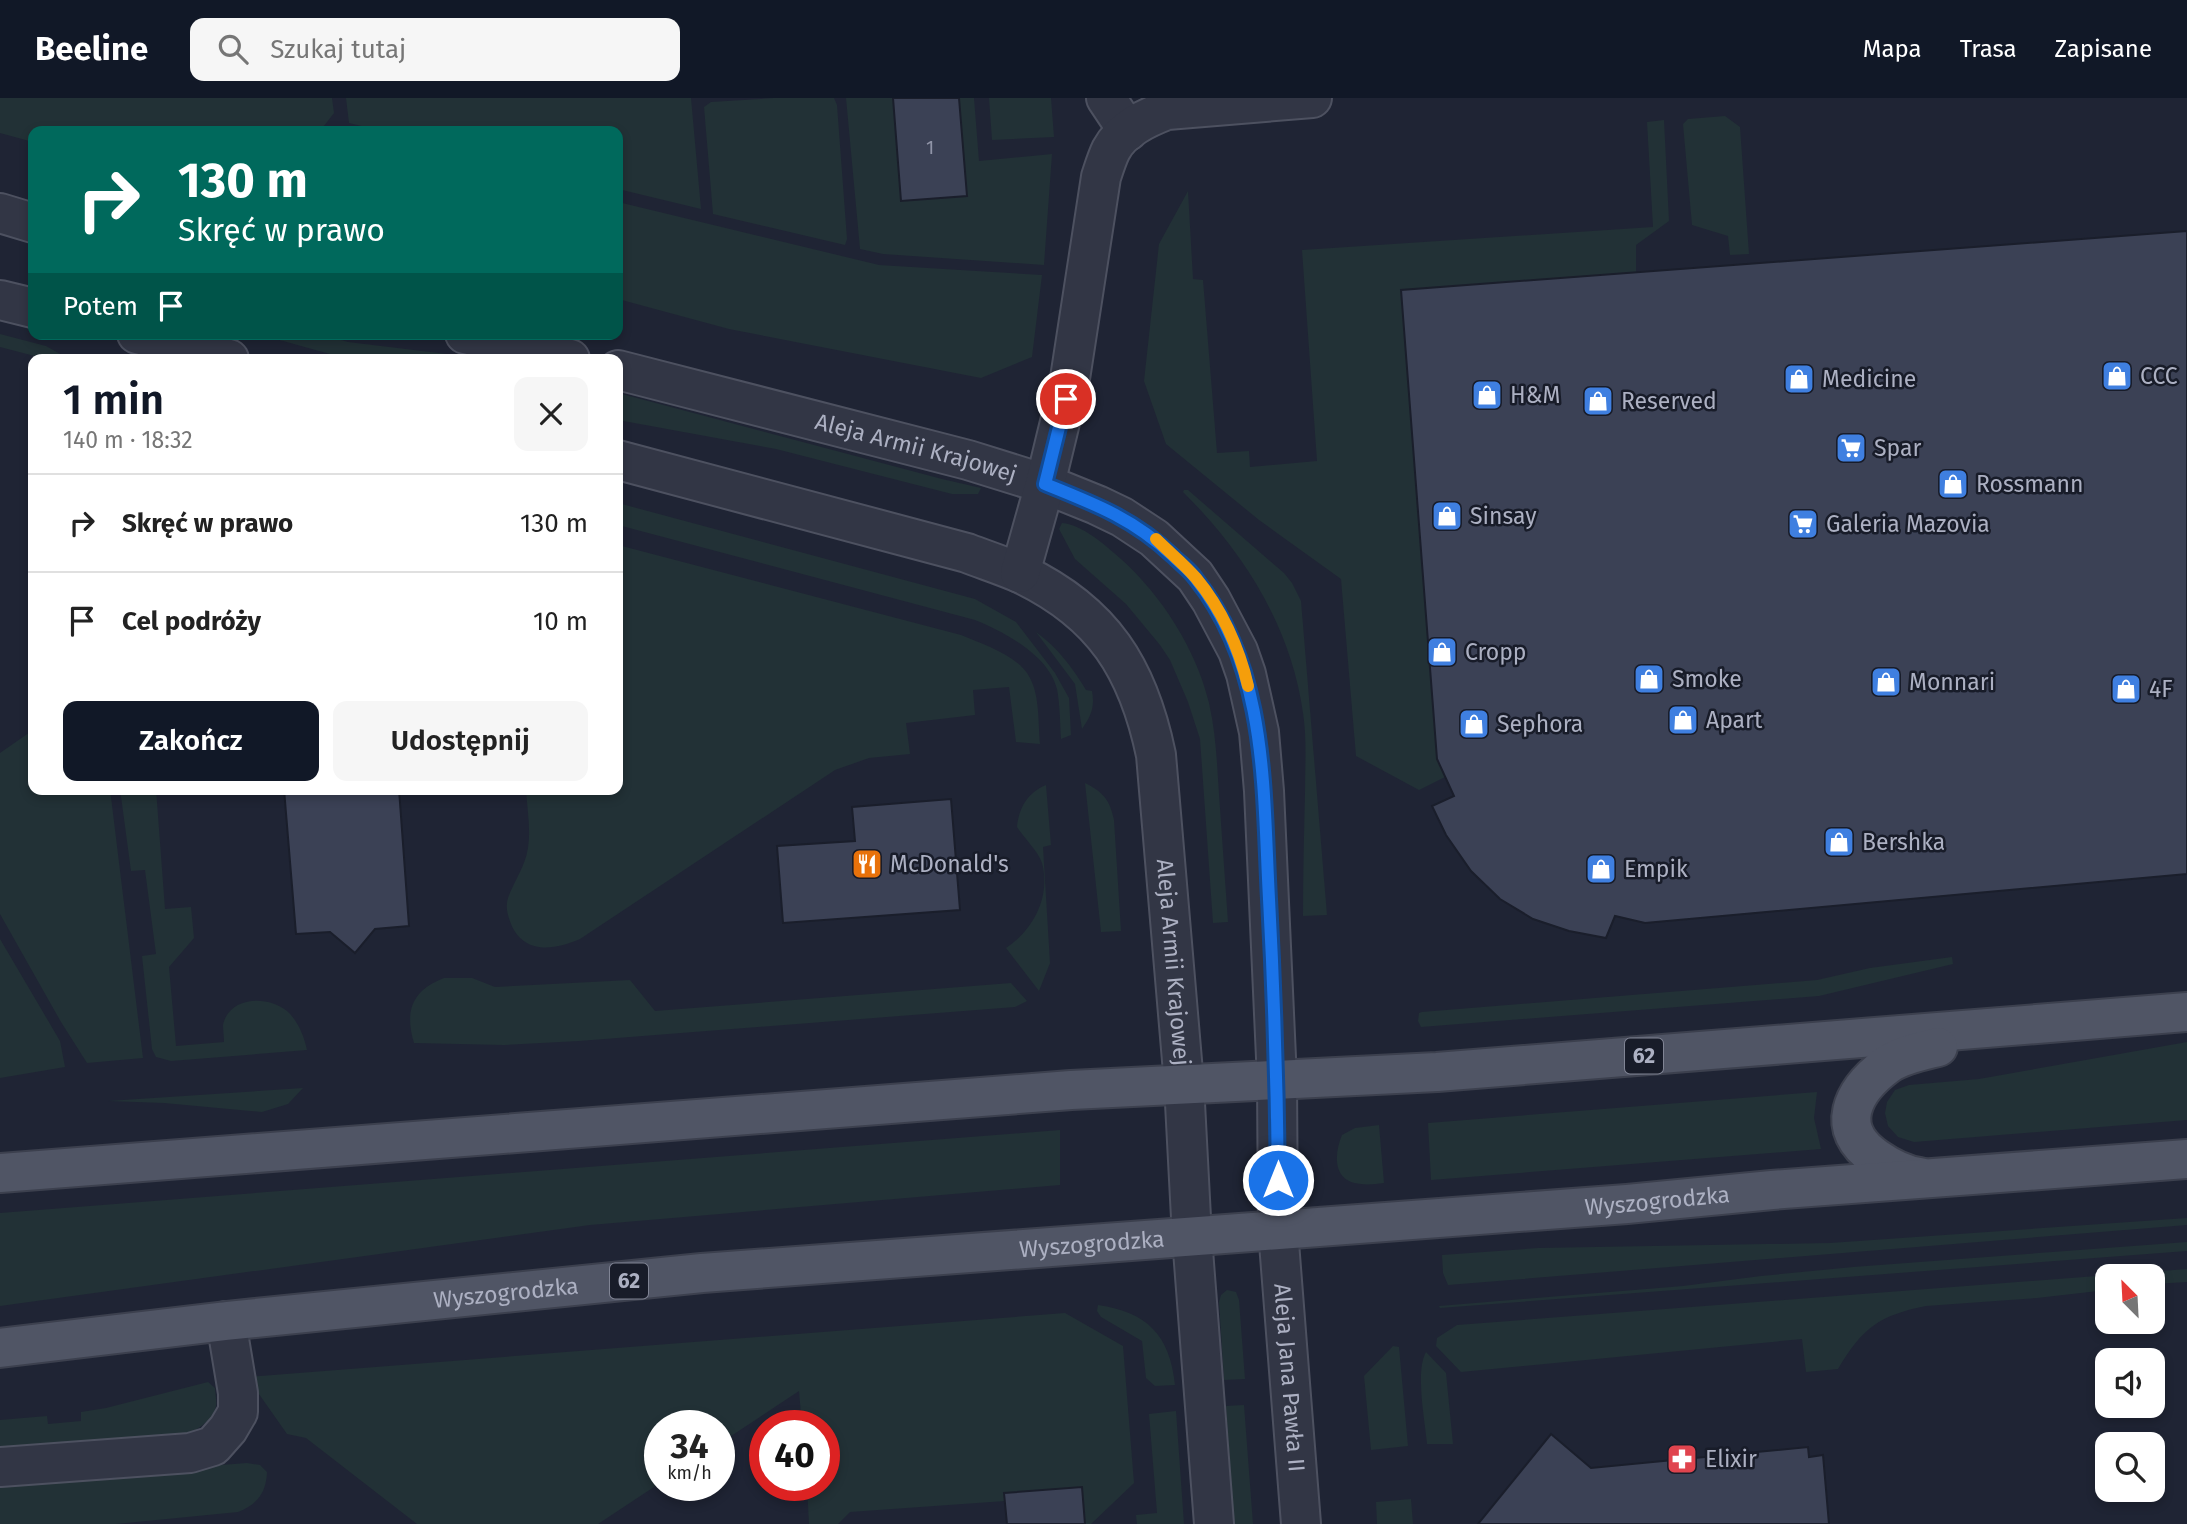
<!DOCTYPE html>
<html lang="pl">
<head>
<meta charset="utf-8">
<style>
  :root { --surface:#fff; --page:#f6f6f6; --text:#222; --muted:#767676; --line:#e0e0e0; --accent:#111827 }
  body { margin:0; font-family:"Fira Sans",sans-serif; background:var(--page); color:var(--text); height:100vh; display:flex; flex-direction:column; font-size:26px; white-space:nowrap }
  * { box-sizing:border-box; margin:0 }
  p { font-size:23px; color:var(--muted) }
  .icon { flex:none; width:38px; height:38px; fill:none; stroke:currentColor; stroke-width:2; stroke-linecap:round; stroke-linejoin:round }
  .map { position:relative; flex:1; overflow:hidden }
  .drawer { position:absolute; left:28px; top:256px; width:595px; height:441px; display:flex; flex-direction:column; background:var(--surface); border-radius:14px; box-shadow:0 4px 10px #0003 }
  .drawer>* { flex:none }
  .top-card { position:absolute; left:28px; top:28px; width:595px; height:214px; border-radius:14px; box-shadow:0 4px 10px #0003; background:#00695c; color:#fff; overflow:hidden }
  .needle { width:46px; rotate:336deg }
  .controls { position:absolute; left:2095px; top:1166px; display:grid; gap:14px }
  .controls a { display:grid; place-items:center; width:70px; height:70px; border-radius:14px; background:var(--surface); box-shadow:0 4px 10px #0003; font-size:35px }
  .speed { position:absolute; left:644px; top:1312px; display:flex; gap:14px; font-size:35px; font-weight:700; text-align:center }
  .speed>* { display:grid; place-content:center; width:91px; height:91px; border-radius:50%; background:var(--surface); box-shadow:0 4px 10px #0003; line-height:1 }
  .speed small { font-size:18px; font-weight:400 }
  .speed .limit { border:10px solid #d22; background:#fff; color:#111 }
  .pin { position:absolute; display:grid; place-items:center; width:60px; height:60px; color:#fff; margin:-30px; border:4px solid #fff; border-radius:50%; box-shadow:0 2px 7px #0007 }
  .me { position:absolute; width:77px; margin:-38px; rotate:0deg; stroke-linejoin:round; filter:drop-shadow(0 0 5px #0008) }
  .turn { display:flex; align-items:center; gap:24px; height:147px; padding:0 35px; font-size:32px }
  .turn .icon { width:91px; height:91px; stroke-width:2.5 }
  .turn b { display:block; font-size:49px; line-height:60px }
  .then { display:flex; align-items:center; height:66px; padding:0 35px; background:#0003; gap:14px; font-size:26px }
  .round { display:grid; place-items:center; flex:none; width:74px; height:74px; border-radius:14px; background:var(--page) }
  .overview { display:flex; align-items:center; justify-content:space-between; height:119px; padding:0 35px }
  h1 { font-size:42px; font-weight:600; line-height:52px; color:var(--accent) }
  .button { display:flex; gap:14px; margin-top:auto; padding:14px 35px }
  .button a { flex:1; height:80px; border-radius:14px; background:var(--accent); color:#fff; font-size:28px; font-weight:600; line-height:80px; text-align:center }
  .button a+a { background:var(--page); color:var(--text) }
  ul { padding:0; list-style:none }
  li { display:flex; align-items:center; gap:21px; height:98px; padding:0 35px; border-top:2px solid var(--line) }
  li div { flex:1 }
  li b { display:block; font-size:26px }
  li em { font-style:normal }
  header { display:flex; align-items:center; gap:42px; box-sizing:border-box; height:98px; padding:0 35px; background:var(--accent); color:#fff }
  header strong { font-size:33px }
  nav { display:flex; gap:38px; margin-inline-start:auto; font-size:24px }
  .search { width:490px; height:63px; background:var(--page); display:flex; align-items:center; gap:18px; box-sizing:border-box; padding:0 24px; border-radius:14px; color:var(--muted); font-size:26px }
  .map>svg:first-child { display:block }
  .green { fill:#223136 }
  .building { fill:#3b4155; stroke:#1a1e2b; stroke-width:2 }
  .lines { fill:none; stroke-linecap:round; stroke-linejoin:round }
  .minor-casing { stroke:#4d5160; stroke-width:42 }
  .major-casing { stroke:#3c404e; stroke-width:42 }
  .minor { stroke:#323645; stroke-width:38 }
  .major { stroke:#505565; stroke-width:38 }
  .route-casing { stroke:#114b97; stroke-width:18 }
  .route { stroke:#1a73e8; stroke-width:12 }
  .slow { stroke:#f59e0b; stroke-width:12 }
  .labels { text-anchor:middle; stroke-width:5; stroke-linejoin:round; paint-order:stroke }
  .number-label { font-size:19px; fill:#9094a7 }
  .shield { fill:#181c29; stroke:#808494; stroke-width:2 }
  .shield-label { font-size:21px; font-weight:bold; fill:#acb0c2 }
  .poi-label { font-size:23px; fill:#acb0c2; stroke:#181c29; text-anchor:start }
  .street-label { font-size:23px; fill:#acb0c2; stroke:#181c29 }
</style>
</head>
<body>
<header>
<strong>Beeline</strong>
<div class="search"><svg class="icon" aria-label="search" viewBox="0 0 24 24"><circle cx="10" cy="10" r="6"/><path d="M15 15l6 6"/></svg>Szukaj tutaj</div>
<nav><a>Mapa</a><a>Trasa</a><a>Zapisane</a></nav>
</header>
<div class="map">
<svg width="2187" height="1426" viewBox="0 0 2187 1426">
  <rect width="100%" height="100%" fill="#1f2434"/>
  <!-- green -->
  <path class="green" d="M 0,0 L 332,0 L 334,15 L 320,33 L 33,33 L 33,44 L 0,35 Z
    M 346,0 L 691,0 L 701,111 L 618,91 L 618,33 L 382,33 L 349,25 Z
    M 774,0 L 834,0 L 837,7 L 847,141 L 845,147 L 713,116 L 704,9 L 711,4 Z
    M 846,0 L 893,0 L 901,103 L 967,98 L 959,0 L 974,0 L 979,63 L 1052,56 L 1044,167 L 883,156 L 860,151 Z
    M 989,0 L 1051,0 L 1054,39 L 992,42 Z
    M 1725,18 L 1740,29 L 1749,156 L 1730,157 L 1728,138 L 1692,127 L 1683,26 L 1688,21 Z
    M 1664,22 L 1669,123 L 1636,147 L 1636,175 L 1401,192 L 1437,660 L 1445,679 L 1419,692 L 1356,658 L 1341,481 L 1259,422 L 1166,346 L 1144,283 L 1159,146 L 1188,93 L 1193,181 L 1203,182 L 1217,355 L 1249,353 L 1250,369 L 1317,363 L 1302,152 L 1653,129 L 1647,24 Z
    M 618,104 L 879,167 L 1042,177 L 1032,259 L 981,280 L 729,231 L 618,201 Z
    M 0,236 L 46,248 L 69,261 L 46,261 L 0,249 Z
    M 258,236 L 321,236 L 348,244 L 488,261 L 348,261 Z
    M 618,295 L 942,381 L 981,390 L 978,396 L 952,396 L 776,351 L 618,322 Z
    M 1184,392 L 1188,392 L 1284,475 L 1292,485 L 1301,503 L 1327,817 L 1303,818 C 1303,777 1304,736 1305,695 C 1305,669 1307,641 1303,615 C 1291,529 1244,454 1183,394 Z
    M 618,405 L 975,501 L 1016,524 L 1055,575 L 1069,600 L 1071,637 L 1061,641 C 1060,625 1060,607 1057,591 C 1049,557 1004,534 975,522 L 618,427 Z
    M 1062,425 C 1083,427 1105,447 1121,461 C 1162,498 1196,551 1209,605 C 1216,635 1217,666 1219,696 C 1222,739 1225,782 1228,824 L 1213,825 L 1200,641 L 1188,604 L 1170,562 L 1160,547 L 1126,506 L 1075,461 L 1059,431 Z
    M 618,447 L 961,537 C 984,547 1018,557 1030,580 C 1040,599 1038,625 1040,646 L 1016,644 L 1009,589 L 973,592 L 975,617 L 906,625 L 910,656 L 869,660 L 835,672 L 580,841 C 555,852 524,857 511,826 C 508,818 505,809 508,800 C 514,783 525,769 528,750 C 531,731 527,710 526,691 L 618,691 Z
    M 1036,534 C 1058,550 1072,569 1086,592 L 1092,593 C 1095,609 1091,618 1082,631 L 1075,586 Z
    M 33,632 L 33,691 L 110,691 L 143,960 L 87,965 L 61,924 L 0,816 L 0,655 Z
    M 1085,685 C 1104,694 1110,703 1114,722 L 1121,833 L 1101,834 Z
    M 1046,687 L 1051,747 L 1043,749 L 1050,865 L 1039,893 L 1006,850 C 1033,832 1051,799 1042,765 C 1038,753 1024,740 1017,729 C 1019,710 1027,695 1046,687 Z
    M 120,691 L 156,691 L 165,811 L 191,809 L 194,840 L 169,869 L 176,948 L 224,944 C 224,939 223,932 223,927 C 229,898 268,897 287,913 C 298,923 304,938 307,952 L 171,963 L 156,959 L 152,951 L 142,858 L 156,856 L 145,772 L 131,773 Z
    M 0,841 L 60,943 L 65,969 L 0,980 Z
    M 1952,859 L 1953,866 L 1819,898 L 1421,929 L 1418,923 L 1419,915 L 1422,914 L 1817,882 L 1870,870 Z
    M 444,880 L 472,880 L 495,889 L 630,882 L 655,913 L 1011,885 L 1027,903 L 1015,909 L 579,943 L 504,947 L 414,945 C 404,912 413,892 444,880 Z
    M 2187,944 L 2187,1022 L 1914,1044 L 1898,1039 L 1888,1028 L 1885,1015 L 1887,1004 L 1895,992 L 1909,987 L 1979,981 Z
    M 303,990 L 288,1006 L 262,1014 L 164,1005 L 108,1003 Z
    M 1817,994 L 1814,1020 L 1821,1051 L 1431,1082 L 1428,1025 Z
    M 1379,1027 L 1384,1085 C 1376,1086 1368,1087 1361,1086 C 1332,1084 1334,1056 1342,1037 L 1355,1030 Z
    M 1060,1032 L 1060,1087 L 590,1127 L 0,1208 L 0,1115 Z
    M 2187,1120 L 2187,1127 L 1448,1187 L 1443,1175 L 1442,1157 L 1538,1150 L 1830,1145 Z
    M 2187,1144 L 2187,1153 L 1440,1210 L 1439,1208 L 1683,1188 L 1761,1178 L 1853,1169 Z
    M 2187,1171 L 2187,1184 L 2153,1186 L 2152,1178 L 2107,1178 L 2107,1192 L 2037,1200 L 1926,1208 C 1880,1217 1862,1230 1838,1271 L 1806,1274 L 1802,1241 L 1461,1274 L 1436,1248 L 1437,1240 L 1457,1227 Z
    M 1227,1192 L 1236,1194 L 1239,1202 L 1245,1281 L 1224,1282 L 1219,1204 L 1221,1197 Z
    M 1098,1207 C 1147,1214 1170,1237 1175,1287 L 1155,1288 L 1146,1280 L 1142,1243 L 1101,1219 L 1097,1213 Z
    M 1065,1215 L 1123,1248 L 1134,1385 L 1091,1426 L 1085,1426 L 1082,1389 L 1005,1395 L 1005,1403 L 850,1414 L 838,1426 L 809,1426 L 807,1388 L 824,1388 L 824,1328 L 802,1328 L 799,1293 L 719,1346 L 719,1328 L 660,1328 L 660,1385 L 598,1426 L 417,1426 L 306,1340 L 287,1336 L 247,1279 Z
    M 1393,1248 L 1399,1249 L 1408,1348 L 1371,1352 L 1364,1278 Z
    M 1426,1254 L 1446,1275 L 1453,1346 L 1427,1346 C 1425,1322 1415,1274 1426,1254 Z
    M 208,1284 L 215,1290 C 215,1295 217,1303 216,1308 C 214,1322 195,1333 183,1339 L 0,1356 L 0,1322 L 47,1318 L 48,1326 L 81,1323 L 81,1314 L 106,1310 Z
    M 1244,1307 L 1253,1426 L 1234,1426 L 1226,1308 Z
    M 1176,1313 L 1184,1426 L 1137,1426 L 1136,1417 L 1157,1415 L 1149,1316 Z
    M 247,1365 L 260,1367 L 267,1374 C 266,1396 257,1406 238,1414 L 116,1426 L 0,1426 L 0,1384 Z
    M 1411,1401 L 1413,1426 L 1377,1426 L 1376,1404 Z"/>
  <!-- building -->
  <path class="building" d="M 893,0 L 959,0 L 967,98 L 901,103 Z
    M 2187,133 L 2187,776 L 1645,825 L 1615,818 L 1606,840 L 1569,833 L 1533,821 L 1500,801 L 1471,773 L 1446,737 L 1432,708 L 1454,698 L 1437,661 L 1401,192 Z
    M 284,691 L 399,691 L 409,828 L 375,831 L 355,855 L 330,834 L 296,836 Z
    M 951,701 L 960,812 L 783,825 L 777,748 L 855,743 L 852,709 Z
    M 1551,1336 L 1591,1370 L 1808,1349 L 1809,1359 L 1823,1357 L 1829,1426 L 1478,1426 Z
    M 1082,1389 L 1085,1426 L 1007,1426 L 1004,1395 Z"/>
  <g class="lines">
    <!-- minor casing -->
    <g class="minor-casing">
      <g id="minor">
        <path d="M 1106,0 L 1128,33"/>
        <path d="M 0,115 L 33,125"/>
        <path d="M 0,202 L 33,210"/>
        <path d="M 137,236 L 229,261"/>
        <path d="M 465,236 L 570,261"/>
        <path id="s1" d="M 618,272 L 968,362 L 1045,386 L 1097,407 L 1122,419 L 1154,440 L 1195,478 L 1211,502 L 1238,553 L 1246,576 L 1259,634 L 1264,693 L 1277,982 L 1278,1132 L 1301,1426"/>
        <path id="s2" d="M 618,362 L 967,455 C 985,462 1004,468 1022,476 C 1103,515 1138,570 1156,657 L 1184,986 L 1192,1139 L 1214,1426"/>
        <path d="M 1020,475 L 1045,386 L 1069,287 L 1101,79 C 1104,70 1107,60 1111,52 C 1122,31 1146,20 1167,12 L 1312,0"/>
        <path d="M 0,1369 L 190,1355 L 213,1348 L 228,1331 L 238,1314 L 238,1295 L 226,1223"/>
      </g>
    </g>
    <!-- major casing -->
    <g class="major-casing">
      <g id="major">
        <path d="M 0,1075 L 1071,992 L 1437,974 L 2187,914"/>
        <path d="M 1920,1079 C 1904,1077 1889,1069 1876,1060 C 1833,1031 1852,993 1887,967 C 1901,957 1922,953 1938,949"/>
        <path id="s3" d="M 0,1250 L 226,1223 L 702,1175 L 1627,1106 L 1772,1092 L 2187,1061"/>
      </g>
    </g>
    <!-- minor -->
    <use href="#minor" class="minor"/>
    <!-- major -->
    <use href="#major" class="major"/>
  </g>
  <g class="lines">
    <!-- route casing -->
    <g class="route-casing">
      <path id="route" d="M 1066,301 L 1045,386 C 1095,406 1134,421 1173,458 C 1181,466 1190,472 1196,481 C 1268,571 1263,691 1269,801 C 1274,894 1277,988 1278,1082"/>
    </g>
    <!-- route -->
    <use href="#route" class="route"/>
    <!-- slow -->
    <path class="slow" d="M 1156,441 C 1169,454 1184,466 1196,480 C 1221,510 1239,549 1248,588"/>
  </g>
  <!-- icons -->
  <defs>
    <g id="shop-square" transform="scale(1.575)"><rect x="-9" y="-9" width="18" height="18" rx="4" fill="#3f7fe0" stroke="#181c29"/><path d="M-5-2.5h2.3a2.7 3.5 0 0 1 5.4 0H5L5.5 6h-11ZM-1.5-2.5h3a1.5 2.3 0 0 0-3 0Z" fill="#fff"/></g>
    <g id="supermarket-square" transform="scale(1.575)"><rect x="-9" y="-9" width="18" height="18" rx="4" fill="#3f7fe0" stroke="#181c29"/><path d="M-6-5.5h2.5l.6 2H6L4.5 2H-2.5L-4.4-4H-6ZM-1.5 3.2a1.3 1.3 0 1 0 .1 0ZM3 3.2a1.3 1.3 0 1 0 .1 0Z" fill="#fff"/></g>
    <g id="restaurant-square" transform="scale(1.575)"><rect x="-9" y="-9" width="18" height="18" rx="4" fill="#e8710a" stroke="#181c29"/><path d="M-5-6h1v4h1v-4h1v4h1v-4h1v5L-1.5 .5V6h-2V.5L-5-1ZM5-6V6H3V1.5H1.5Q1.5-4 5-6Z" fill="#fff"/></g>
    <g id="pharmacy-square" transform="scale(1.575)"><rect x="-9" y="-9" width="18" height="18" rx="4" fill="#e0444e" stroke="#181c29"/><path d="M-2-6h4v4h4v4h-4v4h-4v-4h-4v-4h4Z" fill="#fff"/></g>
  </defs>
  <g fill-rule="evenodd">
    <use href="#shop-square" x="2117" y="278"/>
    <use href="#shop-square" x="1799" y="281"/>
    <use href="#shop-square" x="1487" y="297"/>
    <use href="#shop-square" x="1598" y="303"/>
    <use href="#supermarket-square" x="1851" y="350"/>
    <use href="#shop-square" x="1953" y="386"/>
    <use href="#shop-square" x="1447" y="418"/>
    <use href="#supermarket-square" x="1803" y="426"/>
    <use href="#shop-square" x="1442" y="554"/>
    <use href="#shop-square" x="1649" y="581"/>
    <use href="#shop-square" x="1886" y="584"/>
    <use href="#shop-square" x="2126" y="591"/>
    <use href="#shop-square" x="1683" y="622"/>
    <use href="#shop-square" x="1474" y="626"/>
    <use href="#shop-square" x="1839" y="744"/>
    <use href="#restaurant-square" x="867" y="766"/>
    <use href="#shop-square" x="1601" y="771"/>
    <use href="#pharmacy-square" x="1682" y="1361"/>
  </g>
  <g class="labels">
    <!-- number labels -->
    <g class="number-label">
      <text x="930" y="56">1</text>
    </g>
    <!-- shield labels -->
    <g class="shield">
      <rect x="1625" y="940.5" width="38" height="35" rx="5"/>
      <rect x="610" y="1165.5" width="38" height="35" rx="5"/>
    </g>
    <g class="shield-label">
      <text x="1644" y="965">62</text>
      <text x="629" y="1190">62</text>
    </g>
    <!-- poi labels -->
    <g class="poi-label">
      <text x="2140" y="286">CCC</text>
      <text x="1822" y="289">Medicine</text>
      <text x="1510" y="305">H&amp;M</text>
      <text x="1621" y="311">Reserved</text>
      <text x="1874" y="358">Spar</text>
      <text x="1976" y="394">Rossmann</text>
      <text x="1470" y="426">Sinsay</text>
      <text x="1826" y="434">Galeria Mazovia</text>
      <text x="1465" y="562">Cropp</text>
      <text x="1672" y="589">Smoke</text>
      <text x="1909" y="592">Monnari</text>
      <text x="2149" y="599">4F</text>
      <text x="1706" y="630">Apart</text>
      <text x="1497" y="634">Sephora</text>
      <text x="1862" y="752">Bershka</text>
      <text x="890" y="774">McDonald's</text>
      <text x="1624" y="779">Empik</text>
      <text x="1705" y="1369">Elixir</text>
    </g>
    <!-- street labels -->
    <g class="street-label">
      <text dy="8" stroke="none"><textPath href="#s1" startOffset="308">Aleja Armii Krajowej</textPath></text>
      <text dy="8" stroke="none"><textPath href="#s2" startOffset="863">Aleja Armii Krajowej</textPath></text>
      <text dy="8" stroke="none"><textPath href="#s3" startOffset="1664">Wyszogrodzka</textPath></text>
      <text dy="8" stroke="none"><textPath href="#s3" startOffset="1097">Wyszogrodzka</textPath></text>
      <text dy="8" stroke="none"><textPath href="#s3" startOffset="509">Wyszogrodzka</textPath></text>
      <text dy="8" stroke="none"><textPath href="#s1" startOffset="1437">Aleja Jana Pawła II</textPath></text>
    </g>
  </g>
</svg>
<div class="controls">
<a><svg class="needle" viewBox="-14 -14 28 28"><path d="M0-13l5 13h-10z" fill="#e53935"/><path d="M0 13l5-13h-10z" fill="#767676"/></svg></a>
<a><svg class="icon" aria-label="sound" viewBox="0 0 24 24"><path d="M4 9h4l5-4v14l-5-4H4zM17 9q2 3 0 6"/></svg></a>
<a><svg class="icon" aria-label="search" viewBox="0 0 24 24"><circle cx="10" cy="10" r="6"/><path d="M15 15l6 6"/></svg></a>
</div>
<div class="speed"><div>34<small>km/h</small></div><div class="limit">40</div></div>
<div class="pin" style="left:1066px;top:301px;background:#d93025"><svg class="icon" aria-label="arrive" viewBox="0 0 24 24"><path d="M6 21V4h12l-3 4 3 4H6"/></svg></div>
<svg class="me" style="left:1278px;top:1082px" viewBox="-20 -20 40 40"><circle r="17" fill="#1a73e8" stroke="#fff" stroke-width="3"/><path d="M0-11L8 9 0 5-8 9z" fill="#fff"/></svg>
<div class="top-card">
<div class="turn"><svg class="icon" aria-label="right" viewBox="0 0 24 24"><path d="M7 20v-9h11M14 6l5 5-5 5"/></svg><div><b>130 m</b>Skręć w prawo</div></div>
<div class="then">Potem<svg class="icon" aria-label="arrive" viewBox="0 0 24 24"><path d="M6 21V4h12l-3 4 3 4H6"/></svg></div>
</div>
<section class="drawer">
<div class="overview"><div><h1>1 min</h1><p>140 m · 18:32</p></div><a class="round"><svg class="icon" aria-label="close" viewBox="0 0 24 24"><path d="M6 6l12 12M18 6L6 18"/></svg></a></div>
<ul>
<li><svg class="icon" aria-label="right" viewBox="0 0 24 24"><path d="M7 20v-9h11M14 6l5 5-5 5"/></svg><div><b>Skręć w prawo</b></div><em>130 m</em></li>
<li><svg class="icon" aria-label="arrive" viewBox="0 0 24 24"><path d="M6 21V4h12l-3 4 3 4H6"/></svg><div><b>Cel podróży</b></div><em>10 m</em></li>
</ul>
<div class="button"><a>Zakończ</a><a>Udostępnij</a></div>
</section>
</div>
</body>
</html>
